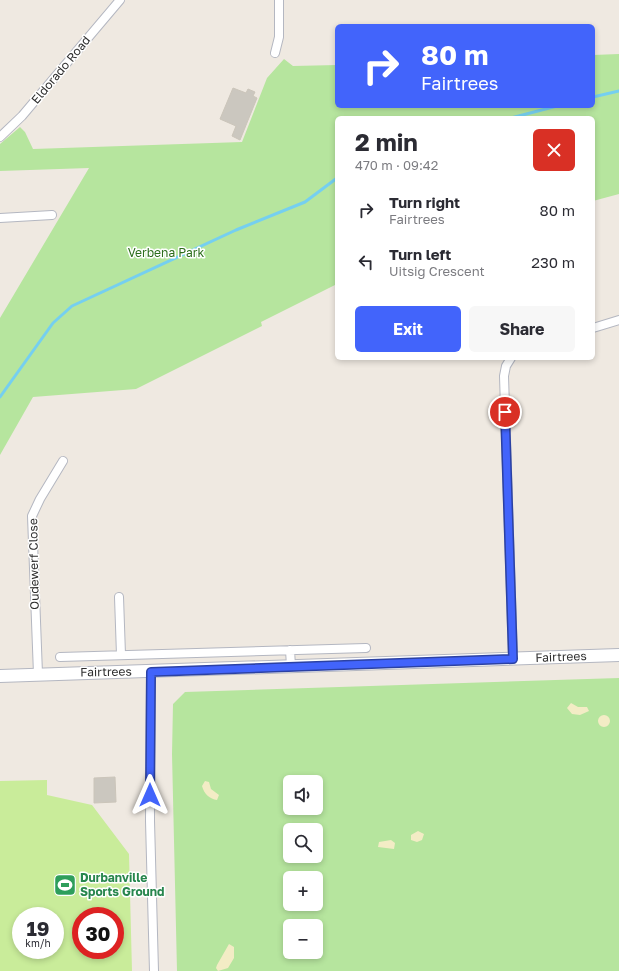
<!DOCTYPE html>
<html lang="en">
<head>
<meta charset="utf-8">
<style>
  :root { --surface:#fff; --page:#f7f7f7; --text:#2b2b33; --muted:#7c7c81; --accent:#4264fb }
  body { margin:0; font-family:"Golos Text",sans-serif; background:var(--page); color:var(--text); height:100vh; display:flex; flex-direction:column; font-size:15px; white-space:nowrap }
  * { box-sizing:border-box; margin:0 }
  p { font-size:13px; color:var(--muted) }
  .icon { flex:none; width:22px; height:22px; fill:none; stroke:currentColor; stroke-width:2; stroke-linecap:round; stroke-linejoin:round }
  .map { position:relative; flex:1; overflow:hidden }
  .side { position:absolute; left:335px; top:116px; width:260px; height:244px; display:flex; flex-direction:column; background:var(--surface); border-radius:6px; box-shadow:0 2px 6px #0003 }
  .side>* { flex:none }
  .hud { position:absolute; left:335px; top:24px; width:260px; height:84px; border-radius:6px; box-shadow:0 2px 6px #0003; background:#4264fb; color:#fff; overflow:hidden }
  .controls { position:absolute; left:283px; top:775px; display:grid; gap:8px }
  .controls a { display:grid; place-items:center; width:40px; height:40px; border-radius:6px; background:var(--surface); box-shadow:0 2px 6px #0003; font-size:20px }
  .speed { position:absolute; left:12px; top:907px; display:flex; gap:8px; font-size:20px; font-weight:700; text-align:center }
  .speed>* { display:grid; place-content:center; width:52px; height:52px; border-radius:50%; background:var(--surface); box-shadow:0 2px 6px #0003; line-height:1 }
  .speed small { font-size:10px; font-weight:400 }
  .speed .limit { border:6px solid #d22; background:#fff; color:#111 }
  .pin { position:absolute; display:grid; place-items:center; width:34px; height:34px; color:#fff; margin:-17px; border:2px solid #fff; border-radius:50%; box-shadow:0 1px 4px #0007 }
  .me { position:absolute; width:44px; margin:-22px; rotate:0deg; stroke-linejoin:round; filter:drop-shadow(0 0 3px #0008) }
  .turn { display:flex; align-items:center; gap:14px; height:84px; padding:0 20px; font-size:18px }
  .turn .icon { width:52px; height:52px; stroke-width:2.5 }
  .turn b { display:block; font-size:28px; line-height:34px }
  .round { display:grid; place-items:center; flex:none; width:42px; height:42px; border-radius:6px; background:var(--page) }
  .headline { display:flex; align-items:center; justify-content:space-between; height:68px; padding:0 20px }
  h1 { font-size:24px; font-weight:700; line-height:30px }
  .cta { display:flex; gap:8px; margin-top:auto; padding:8px 20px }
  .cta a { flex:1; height:46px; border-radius:6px; background:var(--accent); color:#fff; font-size:16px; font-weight:700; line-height:46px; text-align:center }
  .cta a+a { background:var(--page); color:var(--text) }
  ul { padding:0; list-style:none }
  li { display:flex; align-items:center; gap:12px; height:52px; padding:0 20px }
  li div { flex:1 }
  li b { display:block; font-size:15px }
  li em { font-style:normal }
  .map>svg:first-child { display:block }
  .green { fill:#b6e59e; fill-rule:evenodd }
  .sand { fill:#f3ecc5 }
  .pitch { fill:#c9ec9a; fill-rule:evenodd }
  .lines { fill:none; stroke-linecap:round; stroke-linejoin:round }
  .stream { stroke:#75cff0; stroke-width:3 }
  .building { fill:#cbc7bf; stroke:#cbc5ba }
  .minor-casing { stroke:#b4b7c1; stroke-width:10 }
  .secondary-casing { stroke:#b4b7c1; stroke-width:14 }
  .minor { stroke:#fff; stroke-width:8 }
  .secondary { stroke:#fff; stroke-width:12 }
  .route-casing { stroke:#2b41a3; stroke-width:10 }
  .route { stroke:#4264fb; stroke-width:7 }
  .labels { text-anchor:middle; stroke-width:3; stroke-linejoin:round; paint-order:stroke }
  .street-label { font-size:12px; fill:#2e2e2e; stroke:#fff }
  .park-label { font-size:12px; fill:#2c6e1b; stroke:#fff }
  .leisure-label { font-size:12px; font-weight:bold; fill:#27864d; stroke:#fff; text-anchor:start }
</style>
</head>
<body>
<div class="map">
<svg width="619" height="971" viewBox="0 0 619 971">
  <rect width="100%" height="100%" fill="#efe9e1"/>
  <!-- green -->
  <path class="green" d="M 619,54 L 619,194 L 593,201 L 593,118 L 337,118 L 337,284 L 261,322 L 262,326 L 136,389 L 33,397 L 0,455 L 0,318 L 89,168 L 0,171 L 0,144 L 20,127 L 25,132 L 33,149 L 242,142 L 267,78 L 284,59 L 293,66 L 337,65 L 337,106 L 593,106 L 593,55 Z
    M 619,678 L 619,971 L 177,971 L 172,754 L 173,704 L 185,692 ZM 290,782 L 316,782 L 316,808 L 290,808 ZM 290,830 L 316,830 L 316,856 L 290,856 ZM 290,878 L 316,878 L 316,904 L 290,904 ZM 290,926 L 316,926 L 316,952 L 290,952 Z"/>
  <!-- sand -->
  <path class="sand" d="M 571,703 L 578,707 L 587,707 L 589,711 L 580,715 L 572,714 L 567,708 Z
    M598 721a6 6 0 1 1 12 0a6 6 0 1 1-12 0Z
    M 205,781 L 209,782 L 211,789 L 219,795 L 217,800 C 210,799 204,794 202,786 Z
    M 418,831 L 424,834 L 422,840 L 417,842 L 411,840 L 411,835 Z
    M 391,840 L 395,843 L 394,849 L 378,847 L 379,842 Z
    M 229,944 L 234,947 L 234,958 L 228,968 L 218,971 L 216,968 L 217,965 Z"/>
  <!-- pitch -->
  <path class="pitch" d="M 47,780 L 47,795 L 92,805 L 129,854 L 132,971 L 0,971 L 0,781 ZM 21,916 L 55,916 L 55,950 L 21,950 ZM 81,916 L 115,916 L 115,950 L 81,950 Z"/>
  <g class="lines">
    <!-- stream -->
    <path class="stream" d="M 593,97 L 619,91
      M 511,118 L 557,106
      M 0,397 L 53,323 L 72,306 L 236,230 L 305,202 L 337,178"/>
  </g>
  <!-- building -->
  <path class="building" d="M 233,88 L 246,93 L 248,89 L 255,92 L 253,96 L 257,98 L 240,140 L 232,136 L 236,126 L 220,119 Z
    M 115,777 L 116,802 L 94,803 L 94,778 Z"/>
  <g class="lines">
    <!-- minor casing -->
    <g class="minor-casing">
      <path id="minor" d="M 275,53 L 279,37 L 279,0
        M 0,137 L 22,116 L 120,0
        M 0,218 L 52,215
        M 593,328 L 619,320
        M 511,358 L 506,366 L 504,376 L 513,659
        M 119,597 L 121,655
        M 290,650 L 291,666
        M 60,657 L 366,648
        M 151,672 L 150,821 L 154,971
        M 38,674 L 32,516 L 40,499 L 63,461"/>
    </g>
    <!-- secondary casing -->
    <g class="secondary-casing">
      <path id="secondary" d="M 0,676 L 619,655"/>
    </g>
    <!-- minor -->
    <use href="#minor" class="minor"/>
    <!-- secondary -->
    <use href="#secondary" class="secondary"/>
  </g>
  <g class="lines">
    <!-- route casing -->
    <g class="route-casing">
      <path id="route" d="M 150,795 L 151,672 L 513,659 L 505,412"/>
    </g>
    <!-- route -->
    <use href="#route" class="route"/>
  </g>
  <!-- icons -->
  <defs>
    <g id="stadium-square" transform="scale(1.15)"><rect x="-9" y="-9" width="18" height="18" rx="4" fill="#2e9e5b" stroke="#fff"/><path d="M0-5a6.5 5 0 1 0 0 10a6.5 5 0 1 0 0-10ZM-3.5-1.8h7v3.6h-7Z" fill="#fff"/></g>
  </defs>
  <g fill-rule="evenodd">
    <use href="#stadium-square" x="65" y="885"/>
  </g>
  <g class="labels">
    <!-- street labels -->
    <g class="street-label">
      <text transform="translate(61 70) rotate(-50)" y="4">Eldorado Road</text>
      <text transform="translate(34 564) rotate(-91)" y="4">Oudewerf Close</text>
      <text transform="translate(561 657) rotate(-2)" y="4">Fairtrees</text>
      <text transform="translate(106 672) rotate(-1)" y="4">Fairtrees</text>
    </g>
    <!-- park labels -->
    <g class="park-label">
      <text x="166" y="257">Verbena Park</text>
    </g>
    <!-- leisure labels -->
    <g class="leisure-label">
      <text x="80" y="882">Durbanville<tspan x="80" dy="14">Sports Ground</tspan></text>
    </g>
  </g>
</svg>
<div class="controls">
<a><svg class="icon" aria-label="sound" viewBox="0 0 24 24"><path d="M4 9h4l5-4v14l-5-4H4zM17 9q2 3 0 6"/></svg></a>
<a><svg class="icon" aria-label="search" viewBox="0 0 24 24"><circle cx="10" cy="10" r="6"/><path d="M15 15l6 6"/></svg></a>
<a>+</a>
<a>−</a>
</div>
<div class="speed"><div>19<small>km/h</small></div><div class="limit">30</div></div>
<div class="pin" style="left:505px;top:412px;background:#d93025"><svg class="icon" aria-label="arrive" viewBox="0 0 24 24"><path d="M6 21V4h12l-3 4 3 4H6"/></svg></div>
<svg class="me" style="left:150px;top:795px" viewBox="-20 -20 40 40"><path d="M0-17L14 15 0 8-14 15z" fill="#4264fb" stroke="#fff" stroke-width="4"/></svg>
<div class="hud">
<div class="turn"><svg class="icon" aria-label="right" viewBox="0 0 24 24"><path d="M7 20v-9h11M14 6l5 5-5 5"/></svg><div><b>80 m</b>Fairtrees</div></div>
</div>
<section class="side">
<div class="headline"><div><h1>2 min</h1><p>470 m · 09:42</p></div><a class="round" style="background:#d93025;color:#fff"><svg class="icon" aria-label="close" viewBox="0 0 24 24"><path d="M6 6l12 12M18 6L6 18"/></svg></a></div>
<ul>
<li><svg class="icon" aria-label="right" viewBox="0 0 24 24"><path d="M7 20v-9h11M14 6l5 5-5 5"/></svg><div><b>Turn right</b><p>Fairtrees</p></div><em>80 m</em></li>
<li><svg class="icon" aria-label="left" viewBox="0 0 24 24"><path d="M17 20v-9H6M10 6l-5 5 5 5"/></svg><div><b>Turn left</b><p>Uitsig Crescent</p></div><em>230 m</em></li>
</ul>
<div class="cta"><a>Exit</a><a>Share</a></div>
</section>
</div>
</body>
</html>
